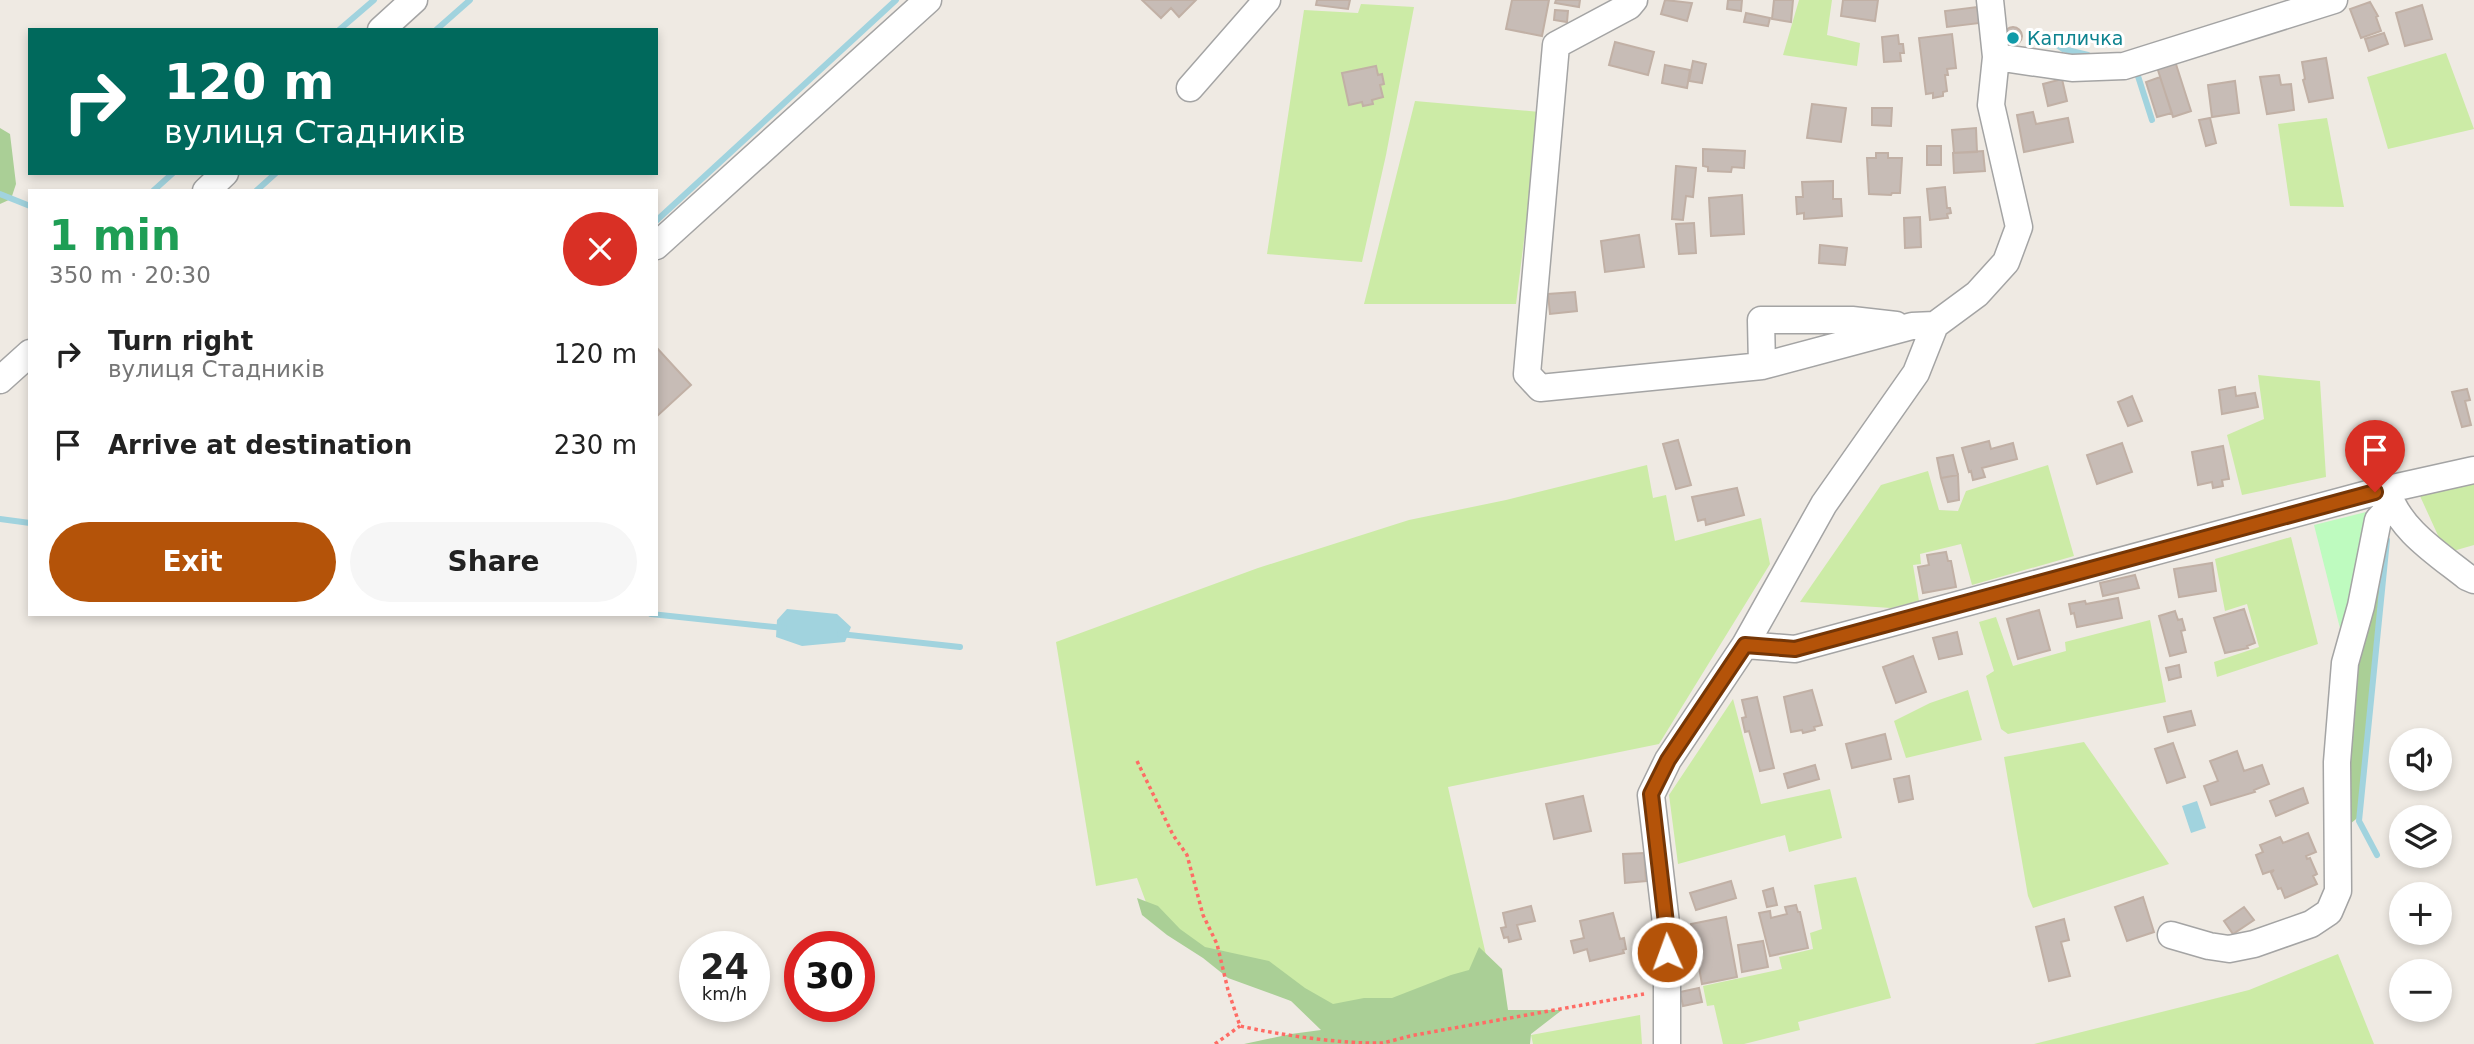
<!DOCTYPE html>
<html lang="en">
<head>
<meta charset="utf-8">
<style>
  :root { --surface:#fff; --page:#f6f6f6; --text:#222; --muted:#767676; --accent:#b45309 }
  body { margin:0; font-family:"DejaVu Sans",sans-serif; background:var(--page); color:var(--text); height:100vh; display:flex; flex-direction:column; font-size:26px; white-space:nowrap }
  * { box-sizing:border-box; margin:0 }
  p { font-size:23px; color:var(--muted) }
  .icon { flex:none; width:38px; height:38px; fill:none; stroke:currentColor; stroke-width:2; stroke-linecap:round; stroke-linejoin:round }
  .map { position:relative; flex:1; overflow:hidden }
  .sheet { position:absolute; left:28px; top:189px; width:630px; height:427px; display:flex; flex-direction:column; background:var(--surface); border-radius:0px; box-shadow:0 4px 10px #0003 }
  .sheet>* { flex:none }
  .banner { position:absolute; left:28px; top:28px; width:630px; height:147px; border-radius:0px; box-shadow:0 4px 10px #0003; background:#00695c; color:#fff; overflow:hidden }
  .tools { position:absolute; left:2389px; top:728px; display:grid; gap:14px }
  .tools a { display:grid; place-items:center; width:63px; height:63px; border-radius:50%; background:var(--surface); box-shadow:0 4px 10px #0003; font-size:35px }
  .speed { position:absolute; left:679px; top:931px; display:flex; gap:14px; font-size:35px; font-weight:700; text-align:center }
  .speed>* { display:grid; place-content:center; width:91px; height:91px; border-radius:50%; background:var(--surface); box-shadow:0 4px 10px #0003; line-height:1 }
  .speed small { font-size:18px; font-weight:400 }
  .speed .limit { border:10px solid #d22; background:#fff; color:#111 }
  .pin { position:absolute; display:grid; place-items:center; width:60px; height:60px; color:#fff; margin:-72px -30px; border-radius:50% 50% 50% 0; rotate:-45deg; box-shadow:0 0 7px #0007 }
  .pin .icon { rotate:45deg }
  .me { position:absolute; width:77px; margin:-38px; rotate:358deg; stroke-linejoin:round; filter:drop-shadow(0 0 5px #0008) }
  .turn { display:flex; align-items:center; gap:24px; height:147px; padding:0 21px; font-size:32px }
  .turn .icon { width:91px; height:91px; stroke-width:2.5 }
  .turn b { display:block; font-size:49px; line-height:60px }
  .round { display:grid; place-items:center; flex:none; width:74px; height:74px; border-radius:37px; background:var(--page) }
  .headline { display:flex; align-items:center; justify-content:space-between; height:119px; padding:0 21px }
  h1 { font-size:42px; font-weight:700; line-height:52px; color:#1e9e55 }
  .primary-button { display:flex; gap:14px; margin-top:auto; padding:14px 21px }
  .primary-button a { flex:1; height:80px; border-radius:42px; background:var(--accent); color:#fff; font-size:28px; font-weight:700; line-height:80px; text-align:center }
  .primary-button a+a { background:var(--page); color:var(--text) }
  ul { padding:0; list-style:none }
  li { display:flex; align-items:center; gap:21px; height:91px; padding:0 21px }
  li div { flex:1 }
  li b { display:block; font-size:26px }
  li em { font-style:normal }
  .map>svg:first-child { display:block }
  .grass { fill:#cceba6 }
  .forest { fill:#aacf96 }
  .park { fill:#befbbf }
  .water { fill:#a1d3de }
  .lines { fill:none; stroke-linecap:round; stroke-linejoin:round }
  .stream { stroke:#a1d3de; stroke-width:6 }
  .building { fill:#c7bcb6; stroke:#c1b0a5; stroke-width:2 }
  .minor-casing { stroke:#a4a4a4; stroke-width:29 }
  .path { stroke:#fe6c65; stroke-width:3.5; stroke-dasharray:3.5 3.5; stroke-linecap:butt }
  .minor { stroke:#fff; stroke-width:26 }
  .route-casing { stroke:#753606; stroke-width:18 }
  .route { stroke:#b45309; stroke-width:12 }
  .culture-dot { fill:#0f9aa8; stroke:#fff; stroke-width:2.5 }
  .labels { text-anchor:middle; stroke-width:6; stroke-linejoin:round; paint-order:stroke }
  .culture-label { font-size:19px; fill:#0d838f; stroke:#fff; text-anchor:start }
</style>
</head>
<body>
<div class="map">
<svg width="2474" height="1044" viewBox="0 0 2474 1044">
  <rect width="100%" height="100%" fill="#efeae3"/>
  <!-- grass -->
  <path class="grass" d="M 1799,0 L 1832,0 L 1827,35 L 1860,43 L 1857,66 L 1783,55 Z
    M 1361,4 L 1414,7 L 1386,155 L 1362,262 L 1267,254 L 1304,10 L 1358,13 Z
    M 2446,53 L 2474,129 L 2388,149 L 2367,77 Z
    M 1415,101 L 1540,112 L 1516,304 L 1364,304 Z
    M 2327,118 L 2344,207 L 2290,206 L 2278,124 Z
    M 2258,375 L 2320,381 L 2326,477 L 2242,495 L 2227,435 L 2264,419 Z
    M 1647,465 L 1653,498 L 1666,495 L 1675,541 L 1761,518 L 1770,564 L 1659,744 L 1448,787 L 1495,995 L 1377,1024 L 1291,1001 L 1153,921 L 1137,878 L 1096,886 L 1056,642 L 1258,568 L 1409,520 L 1506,500 Z
    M 2048,465 L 2074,556 L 1972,585 L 1961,544 L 1920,554 L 1921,564 L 1913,565 L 1919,601 L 1891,608 L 1800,602 L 1881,485 L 1928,471 L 1939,510 L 1958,511 L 1966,491 Z
    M 2474,482 L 2474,545 L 2446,553 L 2420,496 Z
    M 2291,537 L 2318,644 L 2217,677 L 2214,662 L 2259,647 L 2247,604 L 2225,611 L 2215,559 Z
    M 1996,617 L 2013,666 L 2066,651 L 2065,642 L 2150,620 L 2166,702 L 2008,734 L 2001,729 L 1986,676 L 1994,671 L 1979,622 Z
    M 1968,690 L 1982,740 L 1906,758 L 1894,721 L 1930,703 Z
    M 1733,699 L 1761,804 L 1830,789 L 1842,838 L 1789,852 L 1785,835 L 1678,864 L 1669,795 Z
    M 2084,742 L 2169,864 L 2033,908 L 2028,896 L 2004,757 Z
    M 1856,877 L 1891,998 L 1798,1022 L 1800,1030 L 1744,1044 L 1723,1044 L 1714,1005 L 1707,1006 L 1703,986 L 1782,969 L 1779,957 L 1813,949 L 1810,933 L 1822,929 L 1814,885 Z
    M 2338,954 L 2374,1044 L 2034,1044 L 2249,990 Z
    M 1640,1015 L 1642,1044 L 1533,1044 L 1531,1035 Z"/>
  <!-- forest -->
  <path class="forest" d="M 0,128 L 10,134 L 16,184 L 11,199 L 0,204 Z
    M 2383,543 L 2367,749 C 2368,772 2362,792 2361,815 L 2350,824 L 2342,769 L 2357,661 L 2366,640 Z
    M 1137,898 L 1158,906 L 1180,929 L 1205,947 L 1269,961 L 1305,988 L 1333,1004 L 1364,998 L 1392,998 L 1451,975 L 1469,970 L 1479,947 L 1502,969 L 1508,1010 L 1562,1010 L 1531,1034 L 1530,1044 L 1244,1044 L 1291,1034 L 1321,1030 L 1291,1001 L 1228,978 L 1203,958 L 1167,935 L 1142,915 Z"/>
  <!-- park -->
  <path class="park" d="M 2366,512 L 2366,527 L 2343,640 L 2314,525 Z"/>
  <!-- water -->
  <path class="water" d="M 787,609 L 837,614 L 851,627 L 845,642 L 802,646 L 776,637 L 777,620 Z
    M 2197,801 L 2206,828 L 2191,833 L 2182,806 Z"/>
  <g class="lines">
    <!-- stream -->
    <path class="stream" d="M 339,30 L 374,0
      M 436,30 L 470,0
      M 2051,41 L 2063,49 L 2088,55
      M 2137,73 L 2152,120
      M 153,191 L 173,173
      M 256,191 L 276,173
      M 0,194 L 30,206
      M 656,221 L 896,0
      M 0,519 L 30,523
      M 651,614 L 784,628
      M 840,634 L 960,647
      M 2377,855 L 2359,821 L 2387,540"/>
  </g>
  <!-- building -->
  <path class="building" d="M 1142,0 L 1196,0 L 1179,17 L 1171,8 L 1161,18 Z
    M 1317,0 L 1350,0 L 1348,9 L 1316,5 Z
    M 1512,0 L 1549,0 L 1542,36 L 1506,29 Z
    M 1556,0 L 1580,0 L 1579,7 L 1555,3 Z
    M 1665,0 L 1692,3 L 1687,21 L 1661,14 Z
    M 1728,0 L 1742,0 L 1741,11 L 1727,9 Z
    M 1774,0 L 1793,0 L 1791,22 L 1772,19 Z
    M 1843,0 L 1878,0 L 1875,21 L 1841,16 Z
    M 2370,2 L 2378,16 L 2376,17 L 2381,31 L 2361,38 L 2350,9 Z
    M 2422,5 L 2432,39 L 2405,46 L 2396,13 Z
    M 1977,7 L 1980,23 L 1947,27 L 1945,11 Z
    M 1555,10 L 1568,11 L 1567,22 L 1554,20 Z
    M 1746,13 L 1770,18 L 1768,26 L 1744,22 Z
    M2004 36a9 9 0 1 1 18 0a9 9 0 1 1-18 0Z
    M 2384,33 L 2388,44 L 2369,51 L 2365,39 Z
    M 1952,34 L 1956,68 L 1947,69 L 1948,75 L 1945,75 L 1947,91 L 1943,92 L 1943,96 L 1933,98 L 1933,93 L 1926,94 L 1919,38 Z
    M 1898,35 L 1899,44 L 1903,44 L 1904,53 L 1900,53 L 1901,61 L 1884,62 L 1882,37 Z
    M 1615,42 L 1654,52 L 1648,75 L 1609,65 Z
    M 2174,58 L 2191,111 L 2173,117 L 2156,64 Z
    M 2326,58 L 2333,98 L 2309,102 L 2303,80 L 2305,79 L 2302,62 Z
    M 1693,61 L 1706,64 L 1702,83 L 1689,81 Z
    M 1665,65 L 1690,70 L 1687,88 L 1662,83 Z
    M 1376,66 L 1378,75 L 1382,74 L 1384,84 L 1380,85 L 1383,97 L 1372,100 L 1373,104 L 1363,106 L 1362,102 L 1349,105 L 1342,73 Z
    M 2279,75 L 2281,85 L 2291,84 L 2294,110 L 2267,114 L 2260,77 Z
    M 2160,77 L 2172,113 L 2157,117 L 2146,82 Z
    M 2062,79 L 2067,101 L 2048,106 L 2043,84 Z
    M 2235,81 L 2239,113 L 2212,117 L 2208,85 Z
    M 1812,104 L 1846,108 L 1841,142 L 1807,138 Z
    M 1872,108 L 1892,108 L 1891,126 L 1872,125 Z
    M 2033,112 L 2036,124 L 2068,118 L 2073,142 L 2024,152 L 2017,115 Z
    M 2210,118 L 2216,143 L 2206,146 L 2199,120 Z
    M 1976,128 L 1977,152 L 1954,153 L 1952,130 Z
    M 1927,146 L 1941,146 L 1941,165 L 1927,165 Z
    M 1703,149 L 1745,151 L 1744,168 L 1732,167 L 1731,172 L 1708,171 L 1708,167 L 1703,166 Z
    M 1983,151 L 1985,171 L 1954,173 L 1953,153 Z
    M 1876,153 L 1888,153 L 1888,158 L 1902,158 L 1900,193 L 1892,193 L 1891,195 L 1869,194 L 1867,158 L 1876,158 Z
    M 1676,166 L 1696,168 L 1693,197 L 1686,196 L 1683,220 L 1672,219 Z
    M 1833,181 L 1833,199 L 1841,199 L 1842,216 L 1804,219 L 1804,213 L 1797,214 L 1796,197 L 1803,197 L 1802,182 Z
    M 1945,187 L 1947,208 L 1950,208 L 1951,213 L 1947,214 L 1948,218 L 1930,220 L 1927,189 Z
    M 1742,195 L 1744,234 L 1711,236 L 1709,198 Z
    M 1920,217 L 1921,247 L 1905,248 L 1904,218 Z
    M 1694,223 L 1696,253 L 1679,254 L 1676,224 Z
    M 1639,235 L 1644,267 L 1605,272 L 1601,241 Z
    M 1820,245 L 1847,248 L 1845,265 L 1819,263 Z
    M 1575,292 L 1577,311 L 1550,314 L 1548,294 Z
    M 656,347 L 691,385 L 656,417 Z
    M 2235,387 L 2236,396 L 2255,393 L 2258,407 L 2222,414 L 2219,390 Z
    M 2467,389 L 2470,400 L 2465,401 L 2471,425 L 2462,427 L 2452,392 Z
    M 2132,396 L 2142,421 L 2128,426 L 2118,402 Z
    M 1678,440 L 1691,485 L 1676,489 L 1663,444 Z
    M 1989,441 L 1991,449 L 2013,443 L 2017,459 L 1982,468 L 1985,477 L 1973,480 L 1971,471 L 1969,472 L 1962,448 Z
    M 2122,443 L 2132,472 L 2097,484 L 2087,455 Z
    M 2223,446 L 2229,479 L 2222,480 L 2223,486 L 2213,488 L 2212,482 L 2198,485 L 2192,452 Z
    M 1953,455 L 1958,475 L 1941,478 L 1937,458 Z
    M 1958,475 L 1959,500 L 1948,502 L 1941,478 Z
    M 1737,488 L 1744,515 L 1706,525 L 1705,519 L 1698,521 L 1692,497 Z
    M 1946,552 L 1948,561 L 1951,561 L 1956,587 L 1923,593 L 1918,567 L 1929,565 L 1927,555 Z
    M 2212,563 L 2216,591 L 2179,597 L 2174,569 Z
    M 2135,575 L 2139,588 L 2103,596 L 2100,583 Z
    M 2118,598 L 2122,618 L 2077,627 L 2074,613 L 2071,614 L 2069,604 L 2085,601 L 2086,604 Z
    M 2244,609 L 2255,643 L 2247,646 L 2248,648 L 2225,653 L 2214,618 Z
    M 2039,610 L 2050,650 L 2018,659 L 2007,619 Z
    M 2175,611 L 2178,620 L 2182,619 L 2185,630 L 2181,631 L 2186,652 L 2170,656 L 2159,616 Z
    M 1957,632 L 1962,654 L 1939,659 L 1933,638 Z
    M 1913,656 L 1926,692 L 1896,703 L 1883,667 Z
    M 2179,665 L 2181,677 L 2169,680 L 2166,668 Z
    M 1812,690 L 1822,725 L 1814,727 L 1815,730 L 1803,733 L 1802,730 L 1791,732 L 1784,697 Z
    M 1757,697 L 1774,768 L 1760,771 L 1749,731 L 1745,732 L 1742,718 L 1746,717 L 1742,700 Z
    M 2191,711 L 2195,725 L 2168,732 L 2164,717 Z
    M 1885,734 L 1891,759 L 1852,768 L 1846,744 Z
    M 2173,743 L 2185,777 L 2167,783 L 2155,749 Z
    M 2237,751 L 2244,771 L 2262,765 L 2269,784 L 2254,790 L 2255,792 L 2211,805 L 2204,786 L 2218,781 L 2210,761 Z
    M 1815,765 L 1819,779 L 1788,788 L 1784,774 Z
    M 1909,776 L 1913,799 L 1899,802 L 1894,779 Z
    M 2303,788 L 2308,803 L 2276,816 L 2270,801 Z
    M 1583,796 L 1591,831 L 1554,839 L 1546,804 Z
    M 2308,833 L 2316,852 L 2306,856 L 2307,859 L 2310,858 L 2317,874 L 2313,876 L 2317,884 L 2285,898 L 2281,888 L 2278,889 L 2271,873 L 2274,870 L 2263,874 L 2256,855 L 2263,852 L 2260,845 L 2280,837 L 2283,843 Z
    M 1644,853 L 1646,881 L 1625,883 L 1623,854 Z
    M 1731,881 L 1736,898 L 1696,910 L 1690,893 Z
    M 1773,888 L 1777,905 L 1767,907 L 1763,891 Z
    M 2143,897 L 2154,932 L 2127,941 L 2115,907 Z
    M 1796,905 L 1798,912 L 1800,912 L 1808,948 L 1770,956 L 1759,913 L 1770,911 L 1771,918 L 1787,914 L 1785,907 Z
    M 1531,906 L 1535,921 L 1517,925 L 1521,939 L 1509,942 L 1508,937 L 1504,938 L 1501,928 L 1506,927 L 1503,913 Z
    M 2244,907 L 2254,920 L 2233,934 L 2224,921 Z
    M 1613,913 L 1620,939 L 1624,938 L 1626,949 L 1623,950 L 1624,953 L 1590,961 L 1587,949 L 1574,953 L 1571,941 L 1584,938 L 1580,921 Z
    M 1726,917 L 1737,977 L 1702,984 L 1691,924 Z
    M 2064,919 L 2069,940 L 2061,942 L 2070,976 L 2049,981 L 2036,927 Z
    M 1763,941 L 1768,967 L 1742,972 L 1738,945 Z
    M 1699,988 L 1702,1002 L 1683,1006 L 1680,992 Z"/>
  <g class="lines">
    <!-- minor casing -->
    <g class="minor-casing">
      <path id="minor" d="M 1634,0 L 1629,6 L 1556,45 L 1527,374 L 1540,388 L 1762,366 L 1912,326 L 1935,325
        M 381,30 L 414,0
        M 1996,57 L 2072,68 L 2124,66 L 2334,0
        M 1190,88 L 1267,0
        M 206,191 L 225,173
        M 656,246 L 928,0
        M 1762,366 L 1761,320 L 1852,320 L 1896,325
        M 0,380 L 30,353
        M 2387,490 C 2398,529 2437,553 2467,577 L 2474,580
        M 1745,645 L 1795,649 L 2375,492 L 2474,470
        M 2171,935 L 2209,946 L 2229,949 L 2254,944 L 2311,924 L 2329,912 L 2338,891 L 2337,762 L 2345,663 L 2361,606 L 2378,520 L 2392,505
        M 1667,1044 L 1667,932 L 1651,795 L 1668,760 L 1745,645 L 1824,504 L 1916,373 L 1935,325 L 1977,294 L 2006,262 L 2019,227 L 1991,105 L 1996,57 L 1990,0"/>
    </g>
    <!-- path -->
    <path class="path" d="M 1137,761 L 1173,835 L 1187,855 L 1203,915 L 1217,944 L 1228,990 L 1240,1026 C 1280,1035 1342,1044 1382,1043 C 1393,1041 1404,1037 1415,1035 L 1644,994
      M 1215,1044 L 1240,1026"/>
    <!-- minor -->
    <use href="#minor" class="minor"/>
  </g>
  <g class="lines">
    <!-- route casing -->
    <g class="route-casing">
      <path id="route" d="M 1667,952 L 1667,932 L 1651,794 L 1668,760 L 1745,645 L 1795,649 L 2375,492"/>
    </g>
    <!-- route -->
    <use href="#route" class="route"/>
  </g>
  <!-- markers -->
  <circle class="culture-dot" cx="2013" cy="38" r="7"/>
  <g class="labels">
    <!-- culture labels -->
    <g class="culture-label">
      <text x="2027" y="45">Капличка</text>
    </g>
  </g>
</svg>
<div class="tools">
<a><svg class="icon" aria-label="sound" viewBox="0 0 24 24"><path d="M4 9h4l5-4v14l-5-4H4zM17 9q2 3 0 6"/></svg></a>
<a><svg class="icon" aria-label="layers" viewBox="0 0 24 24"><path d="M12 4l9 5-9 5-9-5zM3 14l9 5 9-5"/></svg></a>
<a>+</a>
<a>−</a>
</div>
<div class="speed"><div>24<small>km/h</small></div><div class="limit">30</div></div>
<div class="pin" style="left:2375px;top:492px;background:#d93025"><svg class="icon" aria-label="arrive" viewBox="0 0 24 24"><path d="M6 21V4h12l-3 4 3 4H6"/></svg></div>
<svg class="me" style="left:1667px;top:952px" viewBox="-20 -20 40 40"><circle r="17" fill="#b45309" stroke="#fff" stroke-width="3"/><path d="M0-11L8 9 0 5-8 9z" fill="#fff"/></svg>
<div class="banner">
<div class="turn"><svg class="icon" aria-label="right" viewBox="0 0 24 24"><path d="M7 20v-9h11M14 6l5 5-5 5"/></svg><div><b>120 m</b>вулиця Стадників</div></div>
</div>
<section class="sheet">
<div class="headline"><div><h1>1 min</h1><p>350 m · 20:30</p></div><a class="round" style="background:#d93025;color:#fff"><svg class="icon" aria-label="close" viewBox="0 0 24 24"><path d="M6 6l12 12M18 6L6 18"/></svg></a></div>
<ul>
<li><svg class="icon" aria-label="right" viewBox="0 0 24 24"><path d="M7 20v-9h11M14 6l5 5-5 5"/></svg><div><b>Turn right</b><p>вулиця Стадників</p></div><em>120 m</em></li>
<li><svg class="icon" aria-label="arrive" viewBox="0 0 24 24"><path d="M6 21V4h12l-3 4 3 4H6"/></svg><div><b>Arrive at destination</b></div><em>230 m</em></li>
</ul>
<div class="primary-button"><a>Exit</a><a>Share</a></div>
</section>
</div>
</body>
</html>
